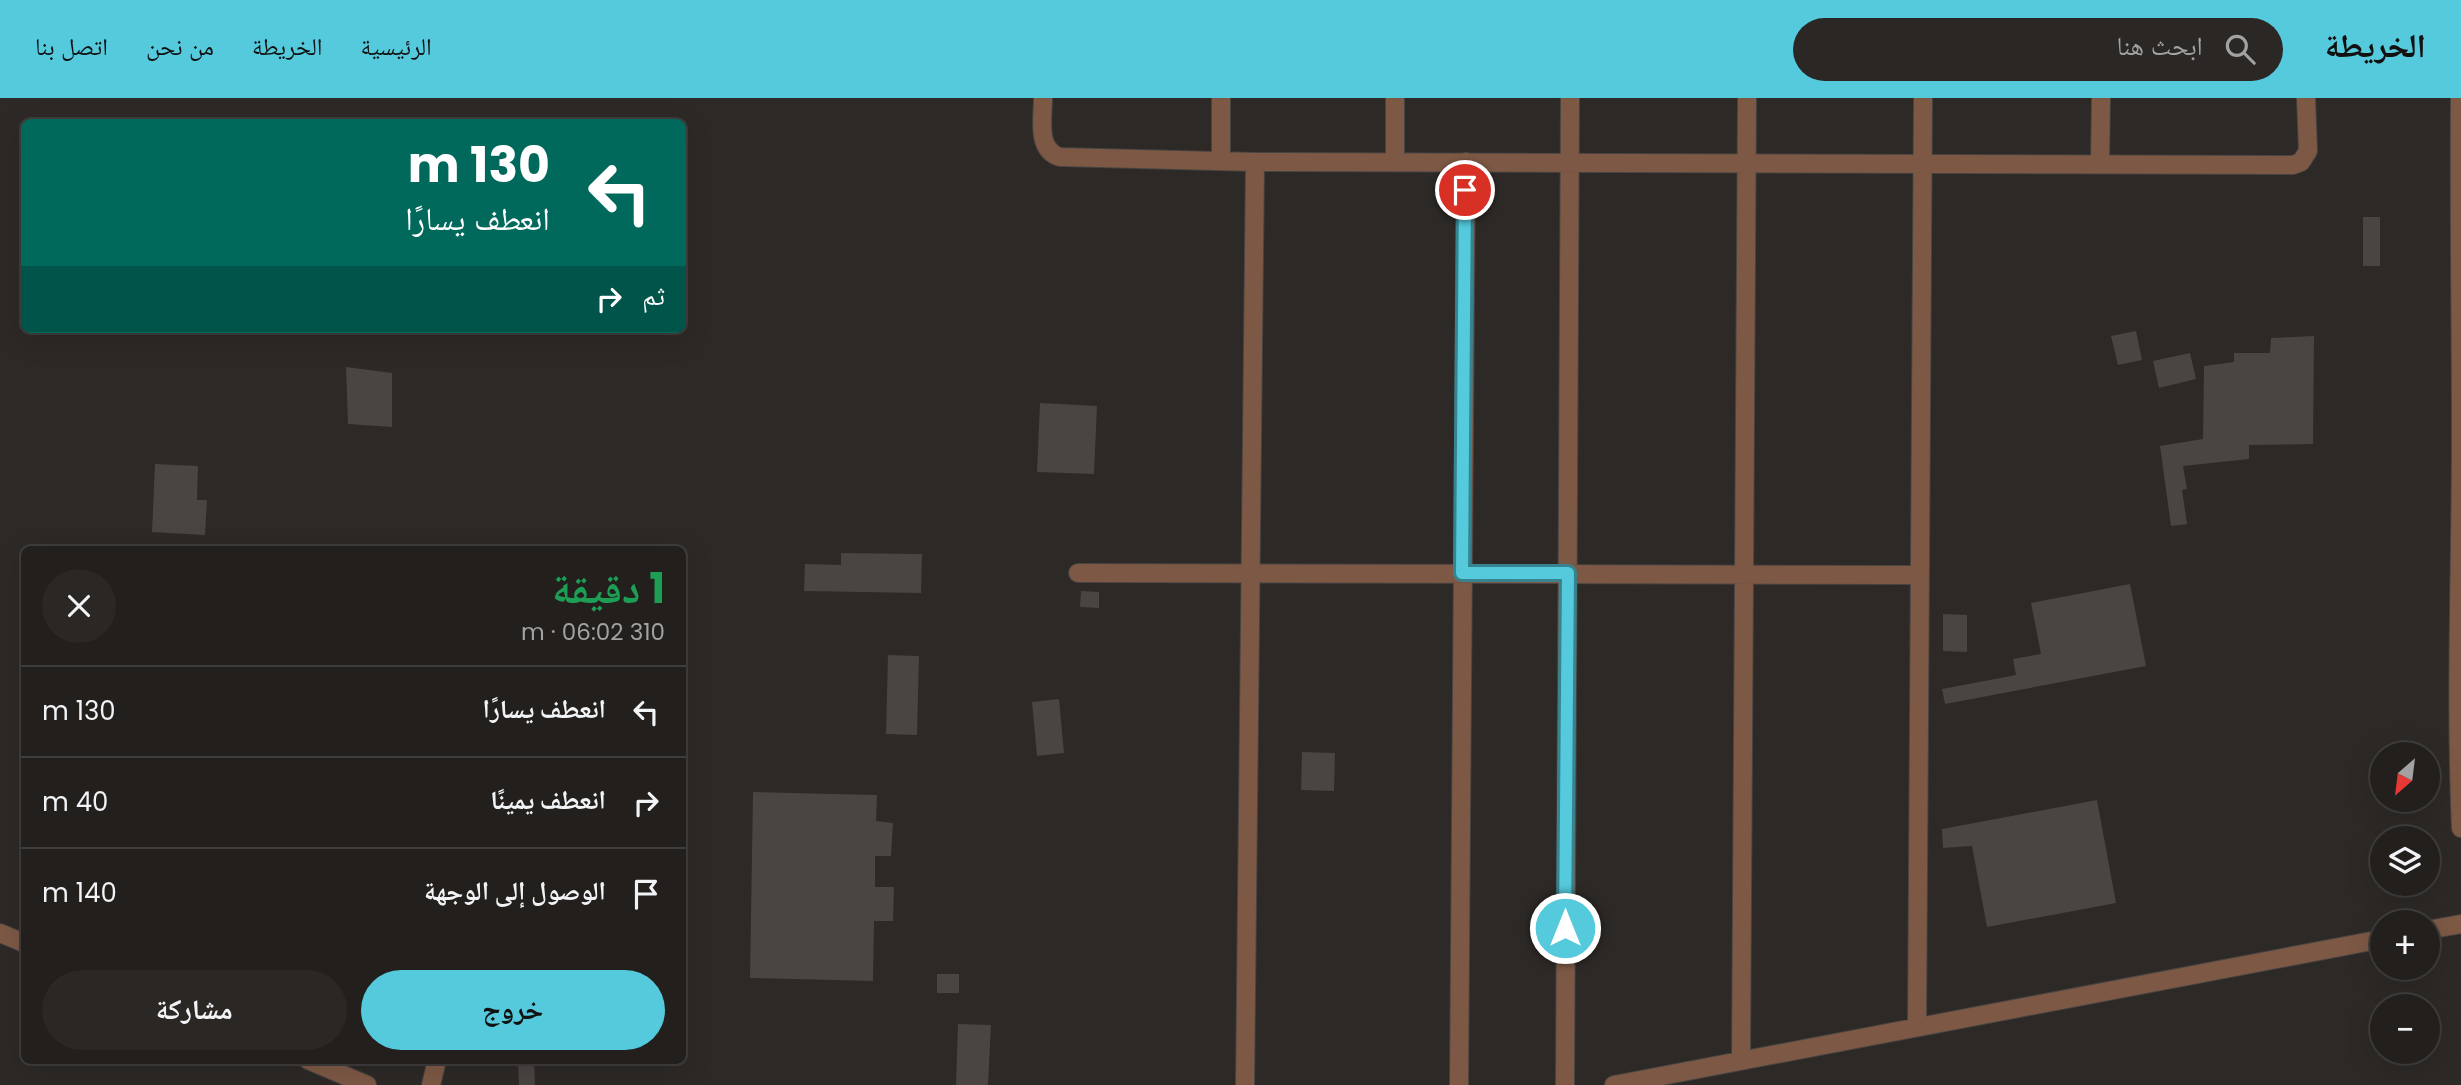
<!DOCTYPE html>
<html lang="ar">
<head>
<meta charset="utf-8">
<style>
  :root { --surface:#221f1c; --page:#2a2725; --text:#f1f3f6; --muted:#a2a2a3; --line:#3f3d3b; --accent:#54cadc }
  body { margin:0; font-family:Poppins,"Noto Naskh Arabic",sans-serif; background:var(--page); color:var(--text); direction:rtl; height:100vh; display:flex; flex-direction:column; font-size:26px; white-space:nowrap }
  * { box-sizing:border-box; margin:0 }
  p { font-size:23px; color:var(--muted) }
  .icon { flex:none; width:38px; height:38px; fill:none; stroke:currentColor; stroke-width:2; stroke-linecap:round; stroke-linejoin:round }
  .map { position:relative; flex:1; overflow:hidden; direction:ltr }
  .details { position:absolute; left:21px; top:448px; width:665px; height:518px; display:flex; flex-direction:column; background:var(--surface); border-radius:10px; box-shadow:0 7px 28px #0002,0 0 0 2px var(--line); direction:rtl }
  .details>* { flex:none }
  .top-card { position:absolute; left:21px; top:21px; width:665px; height:214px; border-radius:10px; box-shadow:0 7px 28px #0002,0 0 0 2px var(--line); direction:rtl; background:#00695c; color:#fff; overflow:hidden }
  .needle { width:46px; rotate:208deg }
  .controls { position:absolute; left:2370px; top:644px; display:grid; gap:14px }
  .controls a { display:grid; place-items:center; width:70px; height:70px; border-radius:50%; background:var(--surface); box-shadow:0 7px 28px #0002,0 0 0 2px var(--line); font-size:35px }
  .pin { position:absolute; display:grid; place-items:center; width:60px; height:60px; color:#fff; margin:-30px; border:4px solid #fff; border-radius:50%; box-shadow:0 2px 7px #0007 }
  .me { position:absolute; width:77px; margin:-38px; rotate:0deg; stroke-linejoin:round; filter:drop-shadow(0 0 5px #0008) }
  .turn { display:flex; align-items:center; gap:24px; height:147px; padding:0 21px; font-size:32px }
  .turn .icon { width:91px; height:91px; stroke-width:2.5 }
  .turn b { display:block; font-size:49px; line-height:60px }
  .then { display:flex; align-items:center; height:66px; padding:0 21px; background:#0003; gap:14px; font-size:26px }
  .round { display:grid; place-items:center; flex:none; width:74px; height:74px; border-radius:37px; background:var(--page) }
  .headline { display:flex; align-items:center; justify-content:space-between; height:119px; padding:0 21px }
  h1 { font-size:42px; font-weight:700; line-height:52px; color:#1e9e55 }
  .primary-button { display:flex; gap:14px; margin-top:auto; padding:14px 21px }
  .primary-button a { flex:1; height:80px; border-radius:42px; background:var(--accent); color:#111; font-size:28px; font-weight:700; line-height:80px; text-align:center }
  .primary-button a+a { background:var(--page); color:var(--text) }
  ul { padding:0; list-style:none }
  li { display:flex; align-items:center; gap:21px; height:91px; padding:0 21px; border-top:2px solid var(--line) }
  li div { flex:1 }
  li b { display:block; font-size:26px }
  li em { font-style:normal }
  header { display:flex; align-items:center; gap:42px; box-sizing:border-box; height:98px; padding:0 35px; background:var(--accent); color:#111 }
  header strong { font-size:33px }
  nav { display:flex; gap:38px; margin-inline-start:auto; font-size:24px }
  .search { width:490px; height:63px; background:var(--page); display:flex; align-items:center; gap:18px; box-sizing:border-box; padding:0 24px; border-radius:38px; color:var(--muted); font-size:26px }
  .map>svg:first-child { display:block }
  .building { fill:#4a4442 }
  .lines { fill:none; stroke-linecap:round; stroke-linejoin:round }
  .minor-casing { stroke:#484442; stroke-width:20 }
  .minor { stroke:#7d5945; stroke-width:18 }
  .route-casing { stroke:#37838f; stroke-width:18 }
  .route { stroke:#54cadc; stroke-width:12 }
</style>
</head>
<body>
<header>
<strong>الخريطة</strong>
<div class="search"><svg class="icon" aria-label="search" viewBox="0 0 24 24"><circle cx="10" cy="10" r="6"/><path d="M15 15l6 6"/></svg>ابحث هنا</div>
<nav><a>الرئيسية</a><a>الخريطة</a><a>من نحن</a><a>اتصل بنا</a></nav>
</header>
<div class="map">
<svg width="2461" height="987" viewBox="0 0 2461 987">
  <rect width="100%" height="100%" fill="#2d2926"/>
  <!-- building -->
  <path class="building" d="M 2363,119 L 2380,119 L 2380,168 L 2363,168 Z
    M 2136,233 L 2142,262 L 2118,267 L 2111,238 Z
    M 2314,238 L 2313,346 L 2249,347 L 2249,361 L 2183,368 L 2187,391 L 2182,392 L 2187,426 L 2171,428 L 2160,348 L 2203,341 L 2204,268 L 2234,264 L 2234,255 L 2270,255 L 2271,240 Z
    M 2190,255 L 2196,281 L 2159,290 L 2153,263 Z
    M 346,269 L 392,275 L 392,329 L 348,326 Z
    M 1040,305 L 1097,308 L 1094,376 L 1037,374 Z
    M 155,366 L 198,368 L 197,402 L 207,402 L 205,437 L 152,434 Z
    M 841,455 L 922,456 L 921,495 L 804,493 L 805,466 L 841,467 Z
    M 2130,486 L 2146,568 L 1945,606 L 1942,591 L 2016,577 L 2013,561 L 2041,556 L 2031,505 Z
    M 1081,493 L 1099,494 L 1099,510 L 1080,509 Z
    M 1943,516 L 1967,517 L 1967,554 L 1943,553 Z
    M 888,557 L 919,558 L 917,637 L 886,636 Z
    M 1059,601 L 1064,655 L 1037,658 L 1032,604 Z
    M 1302,654 L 1335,655 L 1334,693 L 1301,692 Z
    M 753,694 L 877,697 L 876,723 L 893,725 L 891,758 L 875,758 L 875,789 L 894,789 L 893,823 L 874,823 L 873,883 L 750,880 Z
    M 2097,702 L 2116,805 L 1987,829 L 1972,748 L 1943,750 L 1942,731 Z
    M 937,876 L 959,876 L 959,895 L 937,895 Z
    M 958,926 L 991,927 L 988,987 L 956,987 Z
    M 518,962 L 534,962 L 535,987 L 519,987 Z"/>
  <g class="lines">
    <!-- minor casing -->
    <g class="minor-casing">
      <path id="minor" d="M 1043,0 C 1043,20 1036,52 1060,59 L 1255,64 L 2293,67 L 2301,64 L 2308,53 L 2306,0
        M 2460,0 C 2459,113 2461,226 2461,339 C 2461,469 2455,599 2461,730
        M 1221,63 L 1221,0
        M 1395,64 L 1395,0
        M 2100,66 L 2101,0
        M 1078,475 L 1920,477
        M 2427,832 L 2461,826
        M 0,835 L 24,845
        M 1917,929 L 1923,0
        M 308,962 L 367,987
        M 1741,963 L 1747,0
        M 431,987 L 437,962
        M 1245,987 L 1255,64
        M 1459,987 L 1466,64
        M 1565,987 L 1570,0
        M 1614,987 L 2382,841"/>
    </g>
    <!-- minor -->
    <use href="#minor" class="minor"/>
  </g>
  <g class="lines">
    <!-- route casing -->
    <g class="route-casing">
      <path id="route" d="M 1465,92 L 1462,475 L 1568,475 L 1565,830"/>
    </g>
    <!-- route -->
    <use href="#route" class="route"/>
  </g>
</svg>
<div class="controls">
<a><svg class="needle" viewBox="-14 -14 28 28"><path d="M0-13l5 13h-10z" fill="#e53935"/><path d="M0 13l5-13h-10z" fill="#a2a2a3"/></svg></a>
<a><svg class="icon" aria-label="layers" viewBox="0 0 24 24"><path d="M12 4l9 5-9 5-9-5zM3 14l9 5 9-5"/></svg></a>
<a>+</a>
<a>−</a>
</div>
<div class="pin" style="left:1465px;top:92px;background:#d93025"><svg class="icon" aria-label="arrive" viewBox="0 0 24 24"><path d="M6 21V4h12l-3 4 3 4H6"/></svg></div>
<svg class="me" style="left:1565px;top:830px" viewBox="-20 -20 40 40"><circle r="17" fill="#54cadc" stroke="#fff" stroke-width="3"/><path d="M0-11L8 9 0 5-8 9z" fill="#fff"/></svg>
<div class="top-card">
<div class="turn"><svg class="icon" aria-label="left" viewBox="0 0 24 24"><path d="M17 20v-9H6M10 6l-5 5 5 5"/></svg><div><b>130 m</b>انعطف يسارًا</div></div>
<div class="then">ثم<svg class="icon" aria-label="right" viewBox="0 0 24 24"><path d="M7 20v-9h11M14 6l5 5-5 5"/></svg></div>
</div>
<section class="details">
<div class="headline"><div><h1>1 دقيقة</h1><p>310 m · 06:02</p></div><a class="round"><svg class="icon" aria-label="close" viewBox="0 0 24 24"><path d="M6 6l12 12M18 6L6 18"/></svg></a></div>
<ul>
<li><svg class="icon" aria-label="left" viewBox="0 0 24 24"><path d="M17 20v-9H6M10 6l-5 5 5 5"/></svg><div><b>انعطف يسارًا</b></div><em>130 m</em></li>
<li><svg class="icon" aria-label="right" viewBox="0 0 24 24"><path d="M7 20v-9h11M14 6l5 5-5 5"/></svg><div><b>انعطف يمينًا</b></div><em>40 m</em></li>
<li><svg class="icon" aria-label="arrive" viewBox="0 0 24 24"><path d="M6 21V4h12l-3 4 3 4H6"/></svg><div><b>الوصول إلى الوجهة</b></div><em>140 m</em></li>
</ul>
<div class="primary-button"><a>خروج</a><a>مشاركة</a></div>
</section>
</div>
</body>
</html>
